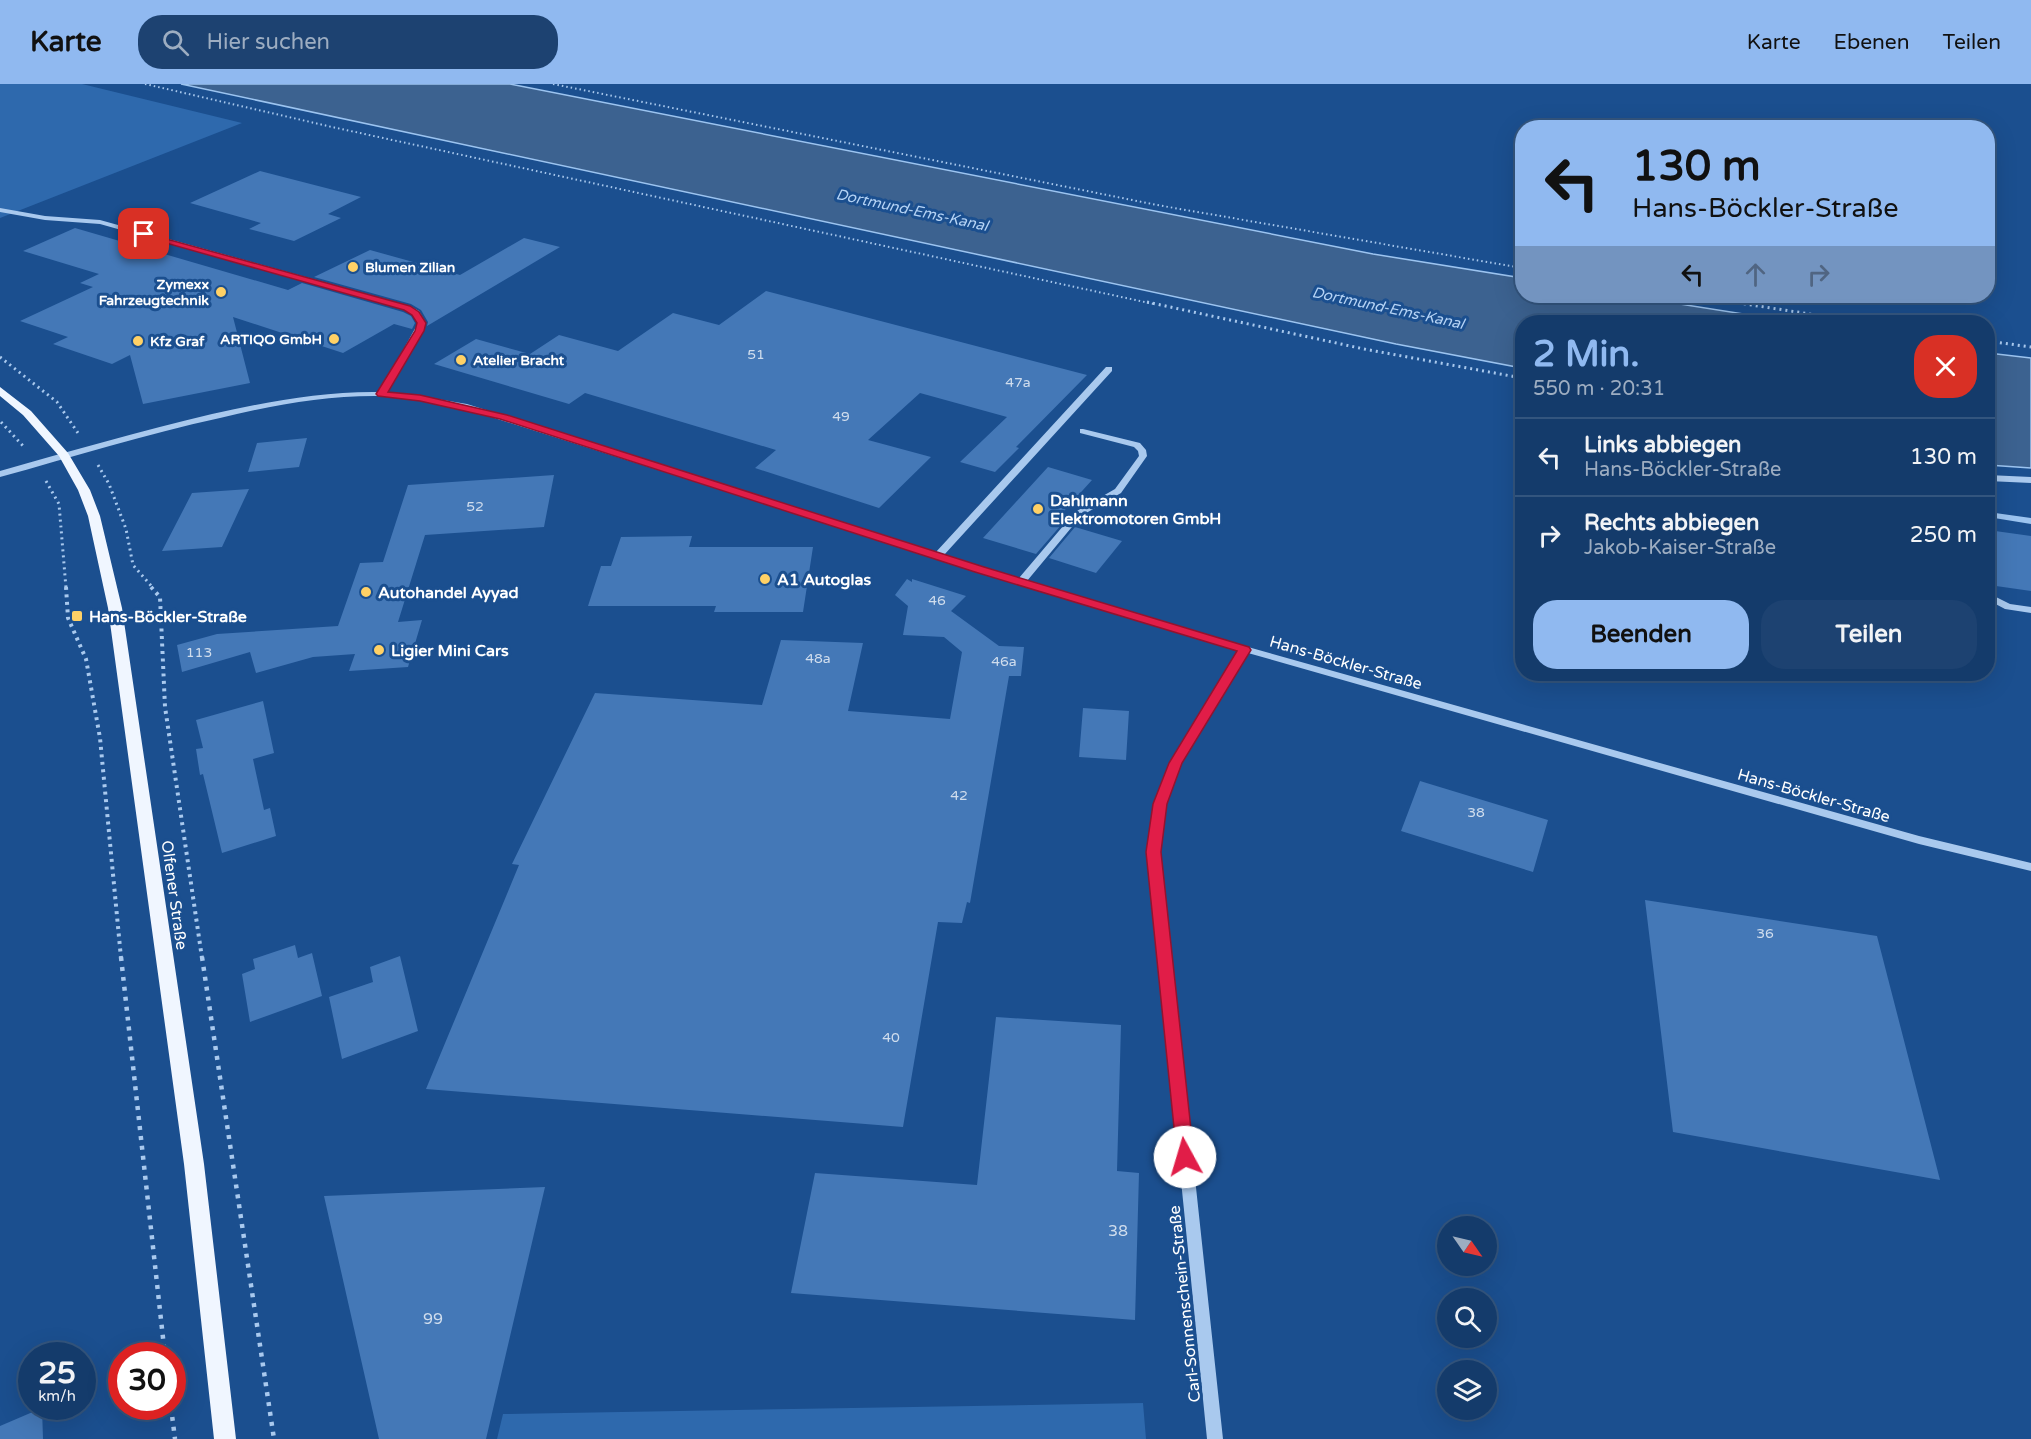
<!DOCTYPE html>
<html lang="de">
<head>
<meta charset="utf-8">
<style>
  :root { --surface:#143b6b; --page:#1d4271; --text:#f1f3f6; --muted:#9dadc1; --line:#33557e; --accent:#90b9f0 }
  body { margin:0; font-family:"Varela Round",sans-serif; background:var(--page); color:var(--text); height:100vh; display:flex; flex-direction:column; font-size:22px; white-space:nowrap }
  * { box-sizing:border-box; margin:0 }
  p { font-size:20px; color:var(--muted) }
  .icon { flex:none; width:33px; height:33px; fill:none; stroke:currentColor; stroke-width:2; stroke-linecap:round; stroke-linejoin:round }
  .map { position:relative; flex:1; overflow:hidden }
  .details { position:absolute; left:1515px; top:231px; width:480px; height:366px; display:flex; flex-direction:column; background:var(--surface); border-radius:24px; box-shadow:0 6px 24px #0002,0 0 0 2px var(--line) }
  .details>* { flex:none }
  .banner { position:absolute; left:1515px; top:36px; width:480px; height:183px; border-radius:24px; box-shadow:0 6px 24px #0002,0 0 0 2px var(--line); background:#90b9f0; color:#111; overflow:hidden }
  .needle { width:39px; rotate:124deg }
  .buttons { position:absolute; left:1437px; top:1132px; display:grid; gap:12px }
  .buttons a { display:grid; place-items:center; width:60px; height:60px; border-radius:50%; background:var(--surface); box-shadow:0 6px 24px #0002,0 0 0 2px var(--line); font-size:30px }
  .speed { position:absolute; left:18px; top:1258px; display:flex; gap:12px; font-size:30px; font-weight:700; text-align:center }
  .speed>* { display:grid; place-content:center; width:78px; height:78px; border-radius:50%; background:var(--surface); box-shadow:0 6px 24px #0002,0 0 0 2px var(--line); line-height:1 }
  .speed small { font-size:15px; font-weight:400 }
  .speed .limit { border:9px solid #d22; background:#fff; color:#111 }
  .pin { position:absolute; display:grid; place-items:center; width:51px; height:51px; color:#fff; margin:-26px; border-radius:12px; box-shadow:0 3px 9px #0006 }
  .me { position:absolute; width:66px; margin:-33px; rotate:354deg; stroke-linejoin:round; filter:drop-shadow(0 0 4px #0008) }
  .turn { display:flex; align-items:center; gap:21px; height:126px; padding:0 18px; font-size:27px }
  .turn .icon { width:78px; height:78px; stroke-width:2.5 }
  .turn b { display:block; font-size:42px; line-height:51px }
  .lanes { display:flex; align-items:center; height:57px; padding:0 18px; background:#0003; justify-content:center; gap:30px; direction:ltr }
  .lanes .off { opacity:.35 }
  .round { display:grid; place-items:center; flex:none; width:63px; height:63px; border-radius:24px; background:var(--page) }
  .summary { display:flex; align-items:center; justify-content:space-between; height:102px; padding:0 18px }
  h1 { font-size:36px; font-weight:800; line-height:45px; color:var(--accent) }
  .primary-button { display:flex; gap:12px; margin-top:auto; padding:12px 18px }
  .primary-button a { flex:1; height:69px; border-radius:24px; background:var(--accent); color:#111; font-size:24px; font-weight:800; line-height:69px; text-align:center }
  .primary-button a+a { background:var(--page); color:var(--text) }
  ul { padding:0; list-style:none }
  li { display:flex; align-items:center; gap:18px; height:78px; padding:0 18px; border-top:2px solid var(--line) }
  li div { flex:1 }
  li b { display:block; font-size:22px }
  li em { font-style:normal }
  header { display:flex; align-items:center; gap:36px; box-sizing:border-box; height:84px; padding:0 30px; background:var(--accent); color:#111 }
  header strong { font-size:28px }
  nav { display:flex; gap:33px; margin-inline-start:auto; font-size:21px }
  .search { width:420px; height:54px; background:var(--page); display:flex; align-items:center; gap:15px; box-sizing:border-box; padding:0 21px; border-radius:24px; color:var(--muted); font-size:22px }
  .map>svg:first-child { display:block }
  .green { fill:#2e69ad }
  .water { fill:#3c6290; stroke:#9cc4f0; stroke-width:1.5 }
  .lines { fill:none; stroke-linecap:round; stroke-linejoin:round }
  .stream { fill:#9cc4f0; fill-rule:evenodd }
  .building { fill:#4478b7 }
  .path-far3 { stroke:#a9c9ee; stroke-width:2; stroke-dasharray:1.5 3; stroke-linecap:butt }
  .path-far2 { stroke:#a9c9ee; stroke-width:3; stroke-dasharray:2 4; stroke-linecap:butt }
  .path-far1 { stroke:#a9c9ee; stroke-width:4; stroke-dasharray:3 4.5; stroke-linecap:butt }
  .path { stroke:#a9c9ee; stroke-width:4.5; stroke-dasharray:4 6; stroke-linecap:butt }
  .minor { fill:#a9c9ee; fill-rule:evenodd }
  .major { fill:#f0f6ff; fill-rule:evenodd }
  .route { fill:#e11d48; stroke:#92132f; stroke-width:1.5 }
  .poi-dot { fill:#ffd166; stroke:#1b4f8f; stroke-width:2 }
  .labels { text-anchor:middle; stroke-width:6; stroke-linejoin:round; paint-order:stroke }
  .far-poi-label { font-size:14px; font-weight:bold; fill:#fff; stroke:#1b4f8f; text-anchor:start }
  .number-label { font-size:14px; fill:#d0dded }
  .far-water-label { font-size:15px; font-style:italic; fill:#b5d3f5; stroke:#1b4f8f }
  .poi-label { font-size:16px; font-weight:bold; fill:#fff; stroke:#1b4f8f; text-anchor:start }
  .street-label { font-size:16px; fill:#fff; stroke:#1b4f8f }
  .near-number-label { font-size:16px; fill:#d0dded }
</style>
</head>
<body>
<header>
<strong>Karte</strong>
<div class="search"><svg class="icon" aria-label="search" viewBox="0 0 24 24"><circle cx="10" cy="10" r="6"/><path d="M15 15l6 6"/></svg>Hier suchen</div>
<nav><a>Karte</a><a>Ebenen</a><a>Teilen</a></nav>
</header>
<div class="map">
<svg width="2031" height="1355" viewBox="0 0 2031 1355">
  <rect width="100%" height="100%" fill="#1b4f8f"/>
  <!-- green -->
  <path class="green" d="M 0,0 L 82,0 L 242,39 L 0,134 Z
    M 1143,1319 L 1146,1355 L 497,1355 L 503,1330 Z"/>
  <!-- water -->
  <path class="water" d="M 181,0 L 510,0 L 1373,170 L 1522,194 L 1522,212 L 1629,212 L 1795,238 L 1522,238 L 1522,284 L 1396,260 Z
    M 1988,269 L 2031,274 L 2031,384 L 1988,381 Z"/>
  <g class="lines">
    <!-- stream -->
    <path class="stream" d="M 1988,428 L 2031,434 L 2031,440 L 1988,433 Z"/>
  </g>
  <!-- building -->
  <path class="building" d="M 260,87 L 361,113 L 328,130 L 341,134 L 294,157 L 249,145 L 261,139 L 190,119 Z
    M 75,144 L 288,206 L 302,199 L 403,228 L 411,232 L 415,239 L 412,245 L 394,240 L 343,269 L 233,233 L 250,299 L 143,320 L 130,271 L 112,280 L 53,260 L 68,253 L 20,237 L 93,203 L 80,199 L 99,190 L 23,167 Z
    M 524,154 L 560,163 L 427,242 L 428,238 L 421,226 L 411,220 L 314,193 L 370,166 L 460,191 Z
    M 766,207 L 1087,291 L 1016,363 L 1019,364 L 995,388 L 960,378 L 1007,333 L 920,309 L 868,356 L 931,373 L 879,424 L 755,384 L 776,366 L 585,309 L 569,320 L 434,280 L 476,255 L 530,270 L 559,251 L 618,267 L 673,229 L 719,241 Z
    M 307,354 L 299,383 L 248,388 L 257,359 Z
    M 1048,383 L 1092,396 L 1055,437 L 1062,440 L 1036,470 L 983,454 Z
    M 554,391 L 544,443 L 425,451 L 398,538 L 422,536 L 408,583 L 349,587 L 355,570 L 313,573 L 256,589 L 250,568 L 182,588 L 177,561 L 217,550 L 338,542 L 360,479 L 383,478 L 408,401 Z
    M 249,405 L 222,463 L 162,467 L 192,409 Z
    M 1075,443 L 1122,457 L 1096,489 L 1049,474 Z
    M 1988,446 L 2031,452 L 2031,507 L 1996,502 L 1988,474 Z
    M 692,452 L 689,463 L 813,463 L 803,528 L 714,528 L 716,522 L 588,522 L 601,482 L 611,482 L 621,453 Z
    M 907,495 L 912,498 L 912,495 L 966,512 L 951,527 L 999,562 L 1024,563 L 1021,592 L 1009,592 L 970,819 L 967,818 L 962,839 L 938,838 L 903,1043 L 426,1005 L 519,781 L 512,780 L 595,609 L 762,621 L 781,556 L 863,559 L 848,627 L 950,635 L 962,568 L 944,553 L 903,551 L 908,522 L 895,511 Z
    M 263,617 L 274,669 L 253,675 L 264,726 L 270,724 L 276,752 L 222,769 L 203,690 L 200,691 L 196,665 L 203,664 L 196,636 Z
    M 1083,624 L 1129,627 L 1126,676 L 1079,673 Z
    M 1420,697 L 1548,736 L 1533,788 L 1401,747 Z
    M 1645,816 L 1877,852 L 1940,1096 L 1673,1048 Z
    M 295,861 L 298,874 L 312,869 L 322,912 L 250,938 L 242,890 L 255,885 L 253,875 Z
    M 400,872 L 418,947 L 342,975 L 329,913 L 373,898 L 370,883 Z
    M 996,933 L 1121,941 L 1117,1087 L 1139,1089 L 1135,1236 L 791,1209 L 815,1089 L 977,1101 Z
    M 545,1103 L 486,1355 L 379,1355 L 324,1112 Z
    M 42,1324 L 43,1355 L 0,1355 L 0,1342 Z"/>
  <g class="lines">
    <!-- path-far3 -->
    <path class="path-far3" d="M 145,0 L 332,43 L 1154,220
      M 553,0 L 1157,121 L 1522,184
      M 1692,212 L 1741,220"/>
    <!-- path-far2 -->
    <path class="path-far2" d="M 1147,218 L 1364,265 L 1522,294
      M 1732,218 L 1862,238
      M 1988,257 L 2031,263
      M 0,273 L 57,318 L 78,349
      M 1,338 L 24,363
      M 98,381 L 109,400 L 126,445 L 133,481 L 153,504
      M 46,397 L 59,420 L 66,504"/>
    <!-- path-far1 -->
    <path class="path-far1" d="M 66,503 L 68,534 L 86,575 L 100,654 L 121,874
      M 151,503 L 160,513 L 165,623 L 202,874"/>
    <!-- path -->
    <path class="path" d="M 121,873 L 165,1272
      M 202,873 L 274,1355
      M 171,1323 L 175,1355"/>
    <!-- minor -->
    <path class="minor" d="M 0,124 L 45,132 L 100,136 L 410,222 L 419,227 L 426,239 L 387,308 L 413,311 L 467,320 L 936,468 L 1106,283 L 1112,283 L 1112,287 L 944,471 L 1019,494 L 1075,428 L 1115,405 L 1139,372 L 1138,367 L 1134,363 L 1080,349 L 1080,345 L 1083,345 L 1140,359 L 1146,366 L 1147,372 L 1121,409 L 1081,432 L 1027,497 L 1248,563 L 1919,752 L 2031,779 L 2031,787 L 1919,760 L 1248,569 L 1181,679 L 1165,720 L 1160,768 L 1223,1355 L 1207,1355 L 1148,768 L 1155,720 L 1171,679 L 1239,566 L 1018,500 L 463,324 C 436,319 409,313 382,312 C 327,311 273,321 220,334 C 146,350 73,373 0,393 L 0,387 C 70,367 141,347 212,330 C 267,318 323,307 380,308 L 418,239 L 413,230 L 404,226 L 100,140 L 45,136 L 0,128 Z
      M 1988,391 L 2031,393 L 2031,399 L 1988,397 Z
      M 1988,509 L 2010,520 L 2031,523 L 2031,529 L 2005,525 L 1988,516 Z"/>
    <!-- major -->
    <path class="major" d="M 0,303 L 31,327 L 68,369 L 90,406 L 100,432 L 122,524 L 204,1080 L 236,1355 L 214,1355 L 184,1080 L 108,524 L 88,432 L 78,406 L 59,372 L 23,331 L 0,312 Z"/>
  </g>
  <!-- route -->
  <path class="route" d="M 141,148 L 410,222 L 419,228 L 426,239 L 424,247 L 388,308 L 420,311 L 507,331 L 984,483 L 1249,563 L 1251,566 L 1182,679 L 1167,720 L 1161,768 L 1194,1073 L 1191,1079 L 1185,1081 L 1179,1079 L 1177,1073 L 1146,768 L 1153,720 L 1169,679 L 1237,567 L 975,488 L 500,335 L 420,317 L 378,312 L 376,310 L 415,247 L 417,239 L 412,231 L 404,226 L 141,152 Z"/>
  <!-- markers -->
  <g class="poi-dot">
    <circle cx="353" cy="183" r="6"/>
    <circle cx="221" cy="208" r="6"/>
    <circle cx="334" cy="255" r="6"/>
    <circle cx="138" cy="257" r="6"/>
    <circle cx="461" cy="276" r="6"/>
    <circle cx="1038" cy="425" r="6"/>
    <circle cx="765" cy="495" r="6"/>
    <circle cx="366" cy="508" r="6"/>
    <rect x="71" y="526" width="12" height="12" rx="3"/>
    <circle cx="379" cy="566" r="6"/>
  </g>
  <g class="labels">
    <!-- far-poi labels -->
    <g class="far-poi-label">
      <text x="365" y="188">Blumen Zilian</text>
      <text x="209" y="205" text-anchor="end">Zymexx<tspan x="209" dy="16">Fahrzeugtechnik</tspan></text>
      <text x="322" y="260" text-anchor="end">ARTIQO GmbH</text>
      <text x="150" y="262">Kfz Graf</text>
      <text x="473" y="281">Atelier Bracht</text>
    </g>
    <!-- number labels -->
    <g class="number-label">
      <text x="756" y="275">51</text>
      <text x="1018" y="303">47a</text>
      <text x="841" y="337">49</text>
      <text x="475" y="427">52</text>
      <text x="937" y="521">46</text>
      <text x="199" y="573">113</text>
      <text x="818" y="579">48a</text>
      <text x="1004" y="582">46a</text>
      <text x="959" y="716">42</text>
      <text x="1476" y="733">38</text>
      <text x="1765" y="854">36</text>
      <text x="891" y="958">40</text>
    </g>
    <!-- far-water labels -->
    <g class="far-water-label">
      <text transform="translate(912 126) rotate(12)" y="5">Dortmund-Ems-Kanal</text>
      <text transform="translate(1388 224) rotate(12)" y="5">Dortmund-Ems-Kanal</text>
    </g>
    <!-- poi labels -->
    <g class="poi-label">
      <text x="1050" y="422">Dahlmann<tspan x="1050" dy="18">Elektromotoren GmbH</tspan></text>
      <text x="777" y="501">A1 Autoglas</text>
      <text x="378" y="514">Autohandel Ayyad</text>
      <text x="89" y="538">Hans-Böckler-Straße</text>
      <text x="391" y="572">Ligier Mini Cars</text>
    </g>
    <!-- street labels -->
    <g class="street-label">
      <text transform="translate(1346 578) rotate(16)" y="6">Hans-Böckler-Straße</text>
      <text transform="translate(1814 711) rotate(16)" y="6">Hans-Böckler-Straße</text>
      <text transform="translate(175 811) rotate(82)" y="6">Olfener Straße</text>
      <text transform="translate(1184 1220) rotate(-96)" y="6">Carl-Sonnenschein-Straße</text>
    </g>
    <!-- near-number labels -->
    <g class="near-number-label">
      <text x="1118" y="1152">38</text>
      <text x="433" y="1240">99</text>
    </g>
  </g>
</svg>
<div class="buttons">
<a><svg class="needle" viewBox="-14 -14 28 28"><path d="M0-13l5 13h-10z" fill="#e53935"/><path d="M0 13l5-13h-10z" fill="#9dadc1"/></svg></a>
<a><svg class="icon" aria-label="search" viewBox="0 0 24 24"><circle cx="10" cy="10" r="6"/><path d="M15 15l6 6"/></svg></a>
<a><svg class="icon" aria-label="layers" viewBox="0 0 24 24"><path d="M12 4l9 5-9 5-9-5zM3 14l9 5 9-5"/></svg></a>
</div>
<div class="speed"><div>25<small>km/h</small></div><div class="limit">30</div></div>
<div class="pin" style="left:144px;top:150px;background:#d93025"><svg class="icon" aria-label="arrive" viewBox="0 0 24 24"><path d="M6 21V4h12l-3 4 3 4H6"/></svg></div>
<svg class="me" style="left:1185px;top:1073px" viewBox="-20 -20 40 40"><circle r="19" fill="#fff"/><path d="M0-13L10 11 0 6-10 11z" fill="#e11d48"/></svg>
<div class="banner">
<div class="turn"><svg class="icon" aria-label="left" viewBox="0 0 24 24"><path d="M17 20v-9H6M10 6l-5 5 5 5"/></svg><div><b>130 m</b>Hans-Böckler-Straße</div></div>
<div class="lanes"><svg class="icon" aria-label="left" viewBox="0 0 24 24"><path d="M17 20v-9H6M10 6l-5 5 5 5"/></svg><svg class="icon off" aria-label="ahead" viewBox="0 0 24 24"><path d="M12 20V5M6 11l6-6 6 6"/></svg><svg class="icon off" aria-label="right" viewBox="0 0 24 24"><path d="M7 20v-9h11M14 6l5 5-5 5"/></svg></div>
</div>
<section class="details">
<div class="summary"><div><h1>2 Min.</h1><p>550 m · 20:31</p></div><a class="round" style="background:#d93025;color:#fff"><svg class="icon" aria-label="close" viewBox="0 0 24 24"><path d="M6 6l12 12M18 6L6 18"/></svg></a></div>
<ul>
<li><svg class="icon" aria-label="left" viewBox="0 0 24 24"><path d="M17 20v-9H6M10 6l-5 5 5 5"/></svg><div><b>Links abbiegen</b><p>Hans-Böckler-Straße</p></div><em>130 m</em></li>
<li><svg class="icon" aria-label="right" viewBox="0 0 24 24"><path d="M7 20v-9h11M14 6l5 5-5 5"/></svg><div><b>Rechts abbiegen</b><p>Jakob-Kaiser-Straße</p></div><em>250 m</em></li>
</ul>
<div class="primary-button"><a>Beenden</a><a>Teilen</a></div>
</section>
</div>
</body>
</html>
